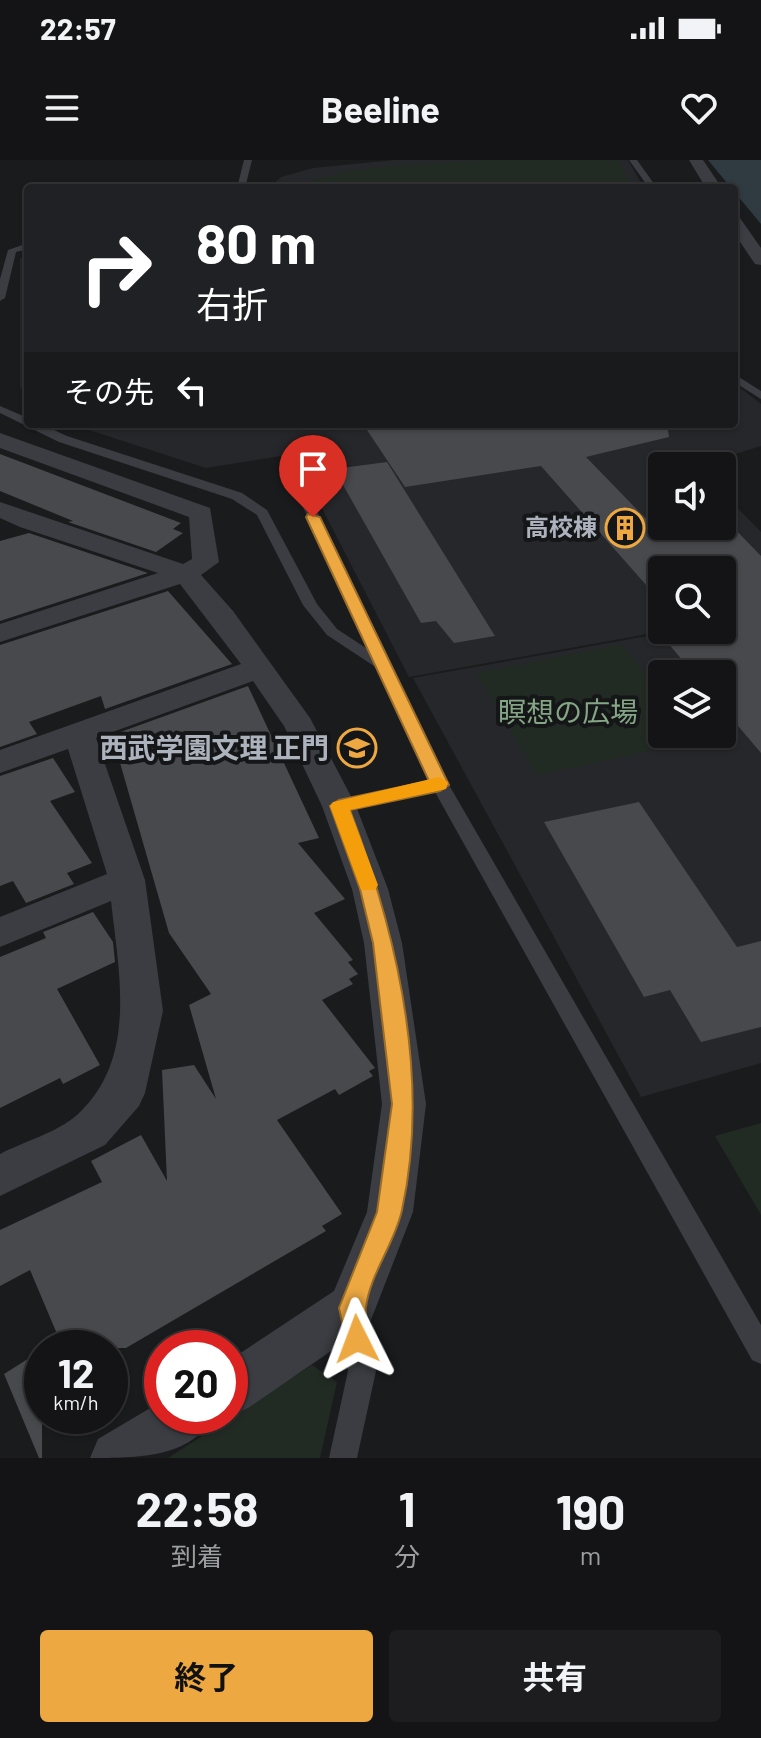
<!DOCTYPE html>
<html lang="ja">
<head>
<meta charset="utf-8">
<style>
  :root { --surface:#141416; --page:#1d1d1f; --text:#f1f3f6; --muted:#9d9ea1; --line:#333335; --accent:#eea841 }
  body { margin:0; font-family:Barlow,"Noto Sans JP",sans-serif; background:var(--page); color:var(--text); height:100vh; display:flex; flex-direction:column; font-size:30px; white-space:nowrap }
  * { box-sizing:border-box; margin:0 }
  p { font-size:26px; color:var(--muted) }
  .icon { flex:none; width:44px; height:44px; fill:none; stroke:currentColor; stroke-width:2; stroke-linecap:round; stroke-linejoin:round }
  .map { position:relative; height:1298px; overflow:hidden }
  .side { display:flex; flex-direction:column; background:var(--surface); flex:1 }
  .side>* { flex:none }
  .top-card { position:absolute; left:24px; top:24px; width:714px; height:244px; border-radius:8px; box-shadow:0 2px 6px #0004,0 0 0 2px var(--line); background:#202124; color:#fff; overflow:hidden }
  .tools { position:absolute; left:648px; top:292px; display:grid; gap:16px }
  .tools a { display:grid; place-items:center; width:88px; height:88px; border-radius:8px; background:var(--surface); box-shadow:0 2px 6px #0004,0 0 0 2px var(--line); font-size:40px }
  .speed { position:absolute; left:24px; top:1170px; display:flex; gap:16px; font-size:40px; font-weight:700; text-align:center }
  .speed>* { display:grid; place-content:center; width:104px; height:104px; border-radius:50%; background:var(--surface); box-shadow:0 2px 6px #0004,0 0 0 2px var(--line); line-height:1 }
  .speed small { font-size:20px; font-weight:400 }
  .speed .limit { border:12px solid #d22; background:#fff; color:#111 }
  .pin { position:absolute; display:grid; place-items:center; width:68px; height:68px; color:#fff; margin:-82px -34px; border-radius:50% 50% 50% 0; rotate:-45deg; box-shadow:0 0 8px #0007 }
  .pin .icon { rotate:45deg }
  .me { position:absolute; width:88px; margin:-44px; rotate:357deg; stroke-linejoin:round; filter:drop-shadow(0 0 6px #0008) }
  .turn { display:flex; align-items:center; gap:28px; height:168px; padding:0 40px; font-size:36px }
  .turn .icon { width:104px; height:104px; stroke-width:2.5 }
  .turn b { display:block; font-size:56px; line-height:68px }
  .then { display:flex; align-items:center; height:76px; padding:0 40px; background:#0003; gap:16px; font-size:30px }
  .eta { display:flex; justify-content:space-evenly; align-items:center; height:136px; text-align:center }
  .eta b { font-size:48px; font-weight:700; line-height:56px }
  .cta { display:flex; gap:16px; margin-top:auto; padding:16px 40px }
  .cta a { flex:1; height:92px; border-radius:8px; background:var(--accent); color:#111; font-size:32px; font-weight:700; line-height:92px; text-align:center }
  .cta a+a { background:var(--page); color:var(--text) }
  .status { display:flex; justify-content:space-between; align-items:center; height:56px; padding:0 40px; background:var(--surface); direction:ltr }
  .status svg { height:22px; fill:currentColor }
  header { display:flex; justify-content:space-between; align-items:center; height:104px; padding:0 40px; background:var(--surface); font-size:36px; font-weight:700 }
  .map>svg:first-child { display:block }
  .built { fill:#26272a; fill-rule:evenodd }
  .green { fill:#222b23 }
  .water { fill:#303b41 }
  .building { fill:#47494d }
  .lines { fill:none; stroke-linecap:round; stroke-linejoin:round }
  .service { fill:#3b3d42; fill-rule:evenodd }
  .minor { fill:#3b3d42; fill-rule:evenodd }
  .route { fill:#eea841; stroke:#9b6d2a; stroke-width:2 }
  .slow { fill:#f59e0b }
  .labels { text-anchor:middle; stroke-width:8; stroke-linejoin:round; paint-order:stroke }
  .far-poi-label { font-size:24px; font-weight:bold; fill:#adb3bc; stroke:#151618; text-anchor:end }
  .park-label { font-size:28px; fill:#85a685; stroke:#151618 }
  .poi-label { font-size:28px; font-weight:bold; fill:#adb3bc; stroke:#151618; text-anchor:end }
</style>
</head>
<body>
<div class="status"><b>22:57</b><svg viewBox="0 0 49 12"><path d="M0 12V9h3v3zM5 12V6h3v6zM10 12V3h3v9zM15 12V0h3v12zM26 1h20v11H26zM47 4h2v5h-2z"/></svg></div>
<header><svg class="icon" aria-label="menu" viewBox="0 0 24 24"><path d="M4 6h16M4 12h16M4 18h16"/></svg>Beeline<svg class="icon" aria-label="heart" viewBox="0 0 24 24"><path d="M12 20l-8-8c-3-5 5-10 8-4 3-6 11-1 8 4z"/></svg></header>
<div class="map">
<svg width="761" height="1298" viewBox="0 0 761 1298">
  <rect width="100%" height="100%" fill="#1a1b1d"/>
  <!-- built -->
  <path class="built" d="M 394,0 L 628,0 L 644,28 L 269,28 L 281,17 L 313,8 Z
    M 20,98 L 28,98 L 28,239 L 20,227 Z
    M 734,223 L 761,244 L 761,286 L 697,306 L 662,306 L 662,366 L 722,366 L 722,332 L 761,372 L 761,454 L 722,410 L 662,410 L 662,470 L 670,470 L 409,517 L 294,294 L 206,308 L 86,269 L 120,264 L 734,264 Z
    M 761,455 L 761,903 L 641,937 L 413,518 L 681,470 L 722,470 ZM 662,514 L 722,514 L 722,574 L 662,574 Z"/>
  <!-- green -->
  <path class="green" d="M 480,0 L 618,0 L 634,28 L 300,28 C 342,2 430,5 480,0 Z
    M 622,484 L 662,535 L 662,574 L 693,574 L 699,581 L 537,615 L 476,513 Z
    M 761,963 L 761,1055 L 715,976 Z
    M 312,1205 L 337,1222 L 320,1298 L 168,1298 Z"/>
  <!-- water -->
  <path class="water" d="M 708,0 L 761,0 L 761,64 Z"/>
  <!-- building -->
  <path class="building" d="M 363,264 L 667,264 L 669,277 L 586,297 L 653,366 L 732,366 L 761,396 L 761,593 L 722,547 L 722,514 L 694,514 L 662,476 L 689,470 L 722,470 L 722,410 L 662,410 L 662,443 L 541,306 L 405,327 Z
    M 0,294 L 181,363 L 173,369 L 183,373 L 156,392 L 68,362 L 73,361 L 0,331 Z
    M 387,302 L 495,476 L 454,483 L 436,461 L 421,463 L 334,309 Z
    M 29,373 L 148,413 L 0,461 L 0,381 Z
    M 168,431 L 232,504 L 105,549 L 101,536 L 29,562 L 37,574 L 0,587 L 0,485 Z
    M 248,526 L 319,678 L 298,683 L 345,739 L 314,753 L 353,800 L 348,802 L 358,814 L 349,819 L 353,824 L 322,840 L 375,908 L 369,911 L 373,916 L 339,935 L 335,929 L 277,960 L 342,1054 L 322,1066 L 326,1071 L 126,1188 L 63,1188 L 30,1110 L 0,1126 L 0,1070 L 102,1022 L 91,1001 L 141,975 L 167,1021 L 162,910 L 194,905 L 216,939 L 189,845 L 211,834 L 169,773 L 112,575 Z
    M 53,598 L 75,632 L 50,641 L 92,703 L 67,713 L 74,724 L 26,743 L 13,721 L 0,726 L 0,616 Z
    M 639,642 L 737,787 L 761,781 L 761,867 L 701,882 L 670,830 L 644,837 L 544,662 Z
    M 93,752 L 113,782 L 115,802 L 57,829 L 100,905 L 63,924 L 60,918 L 0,948 L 0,797 L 46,778 L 43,772 Z
    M 42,1190 L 42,1298 L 39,1298 L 4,1214 Z"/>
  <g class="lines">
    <!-- service -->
    <path class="service" d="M 244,0 L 252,0 L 245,28 L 237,28 Z
      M 629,0 L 637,0 L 657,28 L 649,28 Z
      M 28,83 L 28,89 L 16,92 L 5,138 L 0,141 L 0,119 L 8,90 Z
      M 734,214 L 761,231 L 761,239 L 734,222 Z
      M 0,246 L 28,258 L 28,264 L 41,264 L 67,276 L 242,333 L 267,350 L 317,444 L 337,469 L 369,490 L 283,304 L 293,301 L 449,625 L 761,1165 L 761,1204 L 752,1200 L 435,632 L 339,652 L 330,646 L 339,640 L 429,621 L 377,508 L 327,475 L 303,445 L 257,355 L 232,339 L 59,282 L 0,253 Z
      M 353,1139 L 362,1143 L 366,1152 L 376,1211 L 357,1298 L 329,1298 L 348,1211 L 340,1152 L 344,1143 Z"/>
    <!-- minor -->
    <path class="minor" d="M 689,0 L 703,0 L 722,28 L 706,28 Z
      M 734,56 L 740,58 L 761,88 L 761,105 L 755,104 L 734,73 Z
      M 0,273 L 210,348 L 219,402 L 201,415 L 233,451 L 310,558 L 356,646 L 388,729 L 402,783 L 426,944 L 413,1052 L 369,1165 L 248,1248 L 230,1256 L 230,1200 L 334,1131 L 367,1052 L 382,944 L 364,783 L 352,729 L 322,646 L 284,566 L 253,521 L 96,578 L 145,720 L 163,851 L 145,933 L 139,946 L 105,985 L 0,1036 L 0,994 C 23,982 58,972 77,955 C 138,899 119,815 111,741 L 0,787 L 0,757 L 107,714 L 68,589 L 0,613 L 0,590 L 241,504 L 180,424 L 0,482 L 0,464 L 158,413 L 20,367 L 0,358 L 0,342 L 183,404 L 192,399 L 189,357 L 0,288 Z
      M 162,1241 L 162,1256 L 213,1256 C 192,1298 137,1298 90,1298 L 98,1279 Z"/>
  </g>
  <!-- route -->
  <path class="route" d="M 308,354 L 320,357 L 449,625 L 440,631 L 350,650 C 397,774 431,918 402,1050 C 395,1083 370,1114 366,1147 C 364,1162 373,1174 367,1189 L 357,1193 L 348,1189 L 339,1148 L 377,1052 L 392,944 L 373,783 L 360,729 L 330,646 L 339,640 L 429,621 L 306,357 Z"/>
  <!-- slow -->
  <path class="slow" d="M 439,617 L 448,622 L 446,629 L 350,650 L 378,725 L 375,730 L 361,730 L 330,646 L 333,642 Z"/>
  <!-- icons -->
  <defs>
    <g id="building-ring" transform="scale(2)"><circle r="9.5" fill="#151618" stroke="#eea841" stroke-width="1.5"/><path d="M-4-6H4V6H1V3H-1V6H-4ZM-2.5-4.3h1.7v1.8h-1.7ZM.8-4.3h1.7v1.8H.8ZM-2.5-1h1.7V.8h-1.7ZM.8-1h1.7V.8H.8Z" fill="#eea841"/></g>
    <g id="university-ring" transform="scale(2)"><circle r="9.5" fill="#151618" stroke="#eea841" stroke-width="1.5"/><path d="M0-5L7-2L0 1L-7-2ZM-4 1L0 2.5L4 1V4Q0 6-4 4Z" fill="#eea841"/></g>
  </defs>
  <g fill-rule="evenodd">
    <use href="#building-ring" x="625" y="368"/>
    <use href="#university-ring" x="357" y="588"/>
  </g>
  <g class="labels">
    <!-- far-poi labels -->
    <g class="far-poi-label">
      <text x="597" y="376">高校棟</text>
    </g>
    <!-- park labels -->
    <g class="park-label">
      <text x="568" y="562">瞑想の広場</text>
    </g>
    <!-- poi labels -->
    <g class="poi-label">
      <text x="329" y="598">西武学園文理 正門</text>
    </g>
  </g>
</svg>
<div class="tools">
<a><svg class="icon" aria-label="sound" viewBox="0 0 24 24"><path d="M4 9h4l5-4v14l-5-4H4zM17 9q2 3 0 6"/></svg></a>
<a><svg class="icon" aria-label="search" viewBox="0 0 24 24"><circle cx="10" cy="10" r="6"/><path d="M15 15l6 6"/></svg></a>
<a><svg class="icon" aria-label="layers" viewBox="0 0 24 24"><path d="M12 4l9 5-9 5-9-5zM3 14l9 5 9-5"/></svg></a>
</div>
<div class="speed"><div>12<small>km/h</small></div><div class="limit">20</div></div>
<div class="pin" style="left:313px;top:357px;background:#d93025"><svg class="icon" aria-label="arrive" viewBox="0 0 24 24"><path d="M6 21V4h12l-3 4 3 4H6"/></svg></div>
<svg class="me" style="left:357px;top:1179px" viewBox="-20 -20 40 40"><path d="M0-17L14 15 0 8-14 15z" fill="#eea841" stroke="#fff" stroke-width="4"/></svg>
<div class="top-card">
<div class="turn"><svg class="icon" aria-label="right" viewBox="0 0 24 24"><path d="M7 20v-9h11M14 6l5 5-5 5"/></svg><div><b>80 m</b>右折</div></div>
<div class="then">その先<svg class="icon" aria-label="left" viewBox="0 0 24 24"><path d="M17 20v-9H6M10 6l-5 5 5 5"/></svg></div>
</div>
</div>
<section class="side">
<div class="eta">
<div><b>22:58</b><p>到着</p></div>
<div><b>1</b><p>分</p></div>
<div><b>190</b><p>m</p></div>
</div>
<div class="cta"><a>終了</a><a>共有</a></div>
</section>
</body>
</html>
